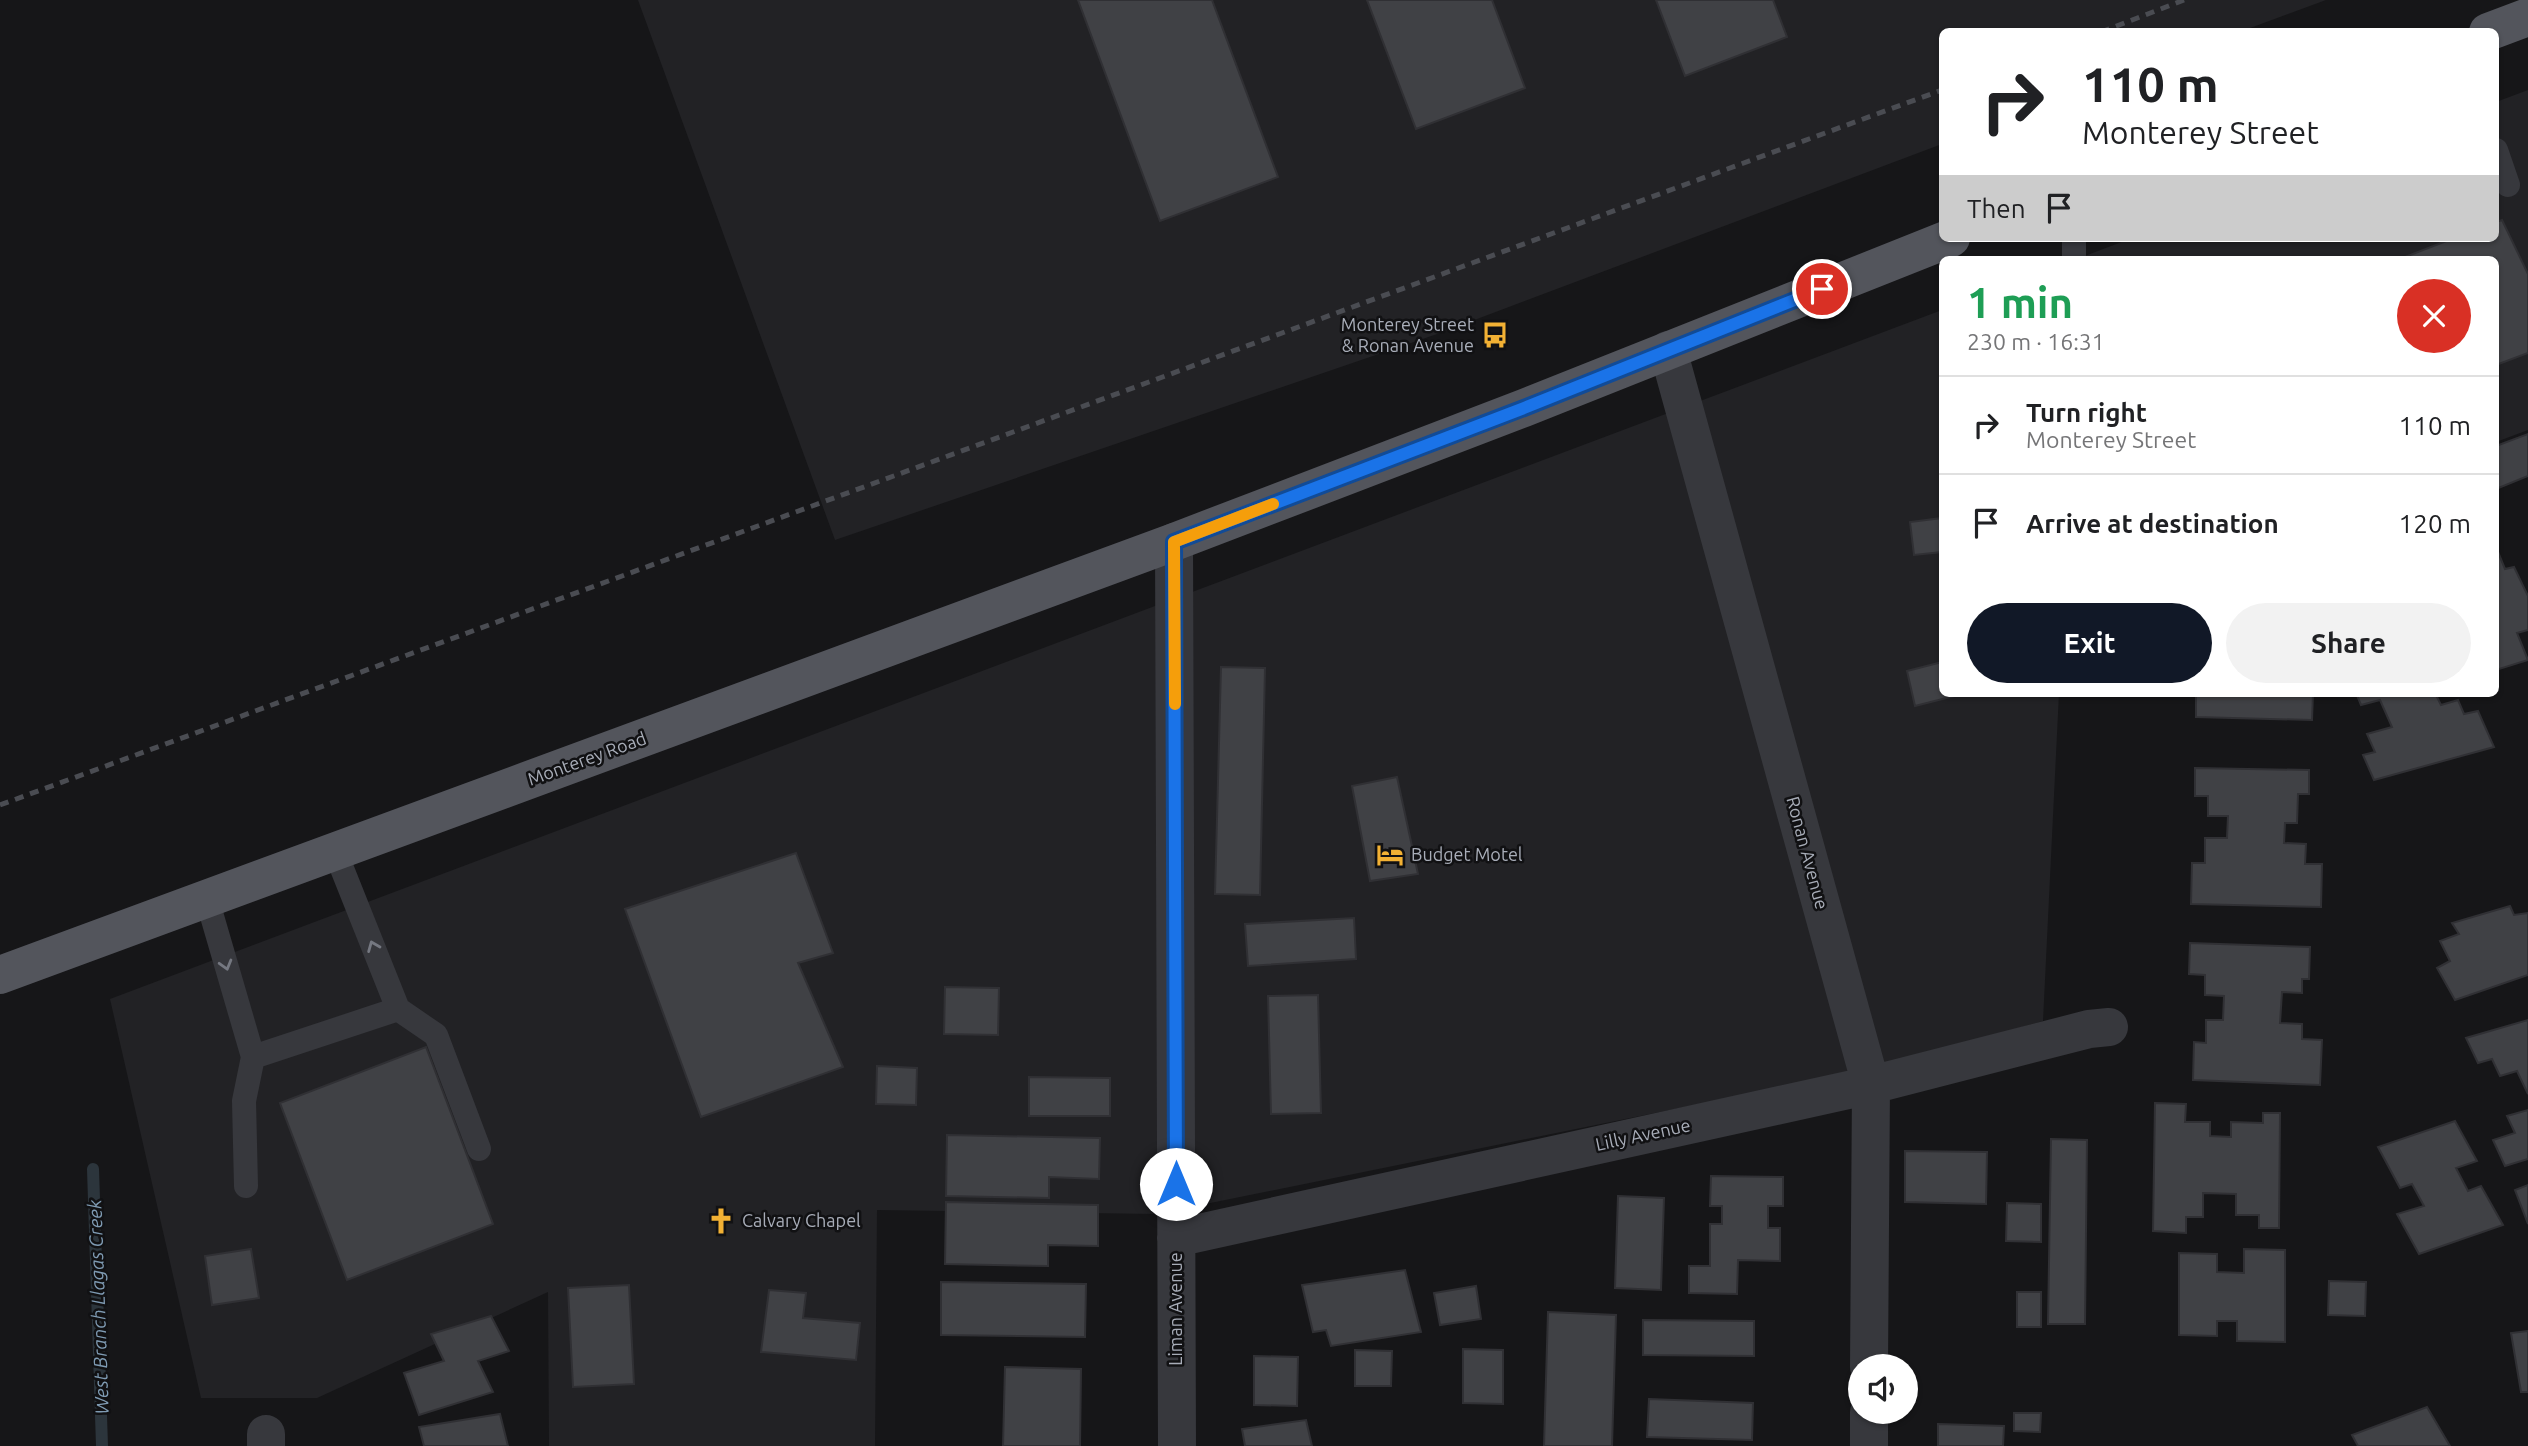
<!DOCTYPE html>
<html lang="en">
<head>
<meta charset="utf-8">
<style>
  :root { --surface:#fff; --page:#f2f2f2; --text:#202124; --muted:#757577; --line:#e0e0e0; --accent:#111827 }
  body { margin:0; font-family:Ubuntu,sans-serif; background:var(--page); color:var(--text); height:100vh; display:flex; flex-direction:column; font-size:26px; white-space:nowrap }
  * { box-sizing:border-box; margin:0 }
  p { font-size:23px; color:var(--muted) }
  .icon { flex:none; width:38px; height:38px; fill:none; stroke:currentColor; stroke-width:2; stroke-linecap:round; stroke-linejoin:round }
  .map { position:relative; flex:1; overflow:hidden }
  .sheet { position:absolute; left:1939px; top:256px; width:560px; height:441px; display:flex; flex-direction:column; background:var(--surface); border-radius:10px; box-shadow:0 2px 5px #0004 }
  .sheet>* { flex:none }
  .guide { position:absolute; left:1939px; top:28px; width:560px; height:214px; border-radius:10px; box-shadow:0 2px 5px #0004; background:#fff; color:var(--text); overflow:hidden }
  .buttons { position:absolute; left:1848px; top:1354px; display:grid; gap:14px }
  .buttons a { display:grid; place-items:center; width:70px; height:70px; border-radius:50%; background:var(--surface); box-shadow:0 2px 5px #0004; font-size:35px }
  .pin { position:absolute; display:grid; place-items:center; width:60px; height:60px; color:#fff; margin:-30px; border:4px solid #fff; border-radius:50%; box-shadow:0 2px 7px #0007 }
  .me { position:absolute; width:77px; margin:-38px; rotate:0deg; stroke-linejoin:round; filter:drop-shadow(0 0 5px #0008) }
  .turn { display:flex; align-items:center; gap:24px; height:147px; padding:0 28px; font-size:32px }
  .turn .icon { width:91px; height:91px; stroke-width:2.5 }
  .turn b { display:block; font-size:49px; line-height:60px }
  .then { display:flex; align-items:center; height:66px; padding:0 28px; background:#0003; gap:14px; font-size:26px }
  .round { display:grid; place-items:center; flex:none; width:74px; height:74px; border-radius:37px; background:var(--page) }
  .summary { display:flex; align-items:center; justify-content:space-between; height:119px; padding:0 28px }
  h1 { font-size:42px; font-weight:700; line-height:52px; color:#1e9e55 }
  .primary-button { display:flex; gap:14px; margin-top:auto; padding:14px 28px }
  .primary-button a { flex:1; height:80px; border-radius:42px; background:var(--accent); color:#fff; font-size:28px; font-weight:700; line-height:80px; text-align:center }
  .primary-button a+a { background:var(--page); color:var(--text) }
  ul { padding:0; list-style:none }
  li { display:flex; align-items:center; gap:21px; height:98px; padding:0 28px; border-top:2px solid var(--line) }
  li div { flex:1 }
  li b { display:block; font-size:26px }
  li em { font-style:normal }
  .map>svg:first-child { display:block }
  .built { fill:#222225 }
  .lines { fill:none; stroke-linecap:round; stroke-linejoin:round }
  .stream { stroke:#2c353c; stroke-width:12 }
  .building { fill:#404145; stroke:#303034; stroke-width:2 }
  .lane { stroke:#37383d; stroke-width:24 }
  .street { stroke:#37383d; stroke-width:38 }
  .primary { stroke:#53555c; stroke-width:38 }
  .rail { stroke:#4a4c52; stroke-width:5; stroke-dasharray:9 7; stroke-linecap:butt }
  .oneway { stroke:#757881 }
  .route-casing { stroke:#114b97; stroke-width:18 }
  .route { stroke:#1a73e8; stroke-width:12 }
  .slow { stroke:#f59e0b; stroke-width:12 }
  .labels { text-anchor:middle; stroke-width:5; stroke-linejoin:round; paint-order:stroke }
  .poi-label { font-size:18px; fill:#a8adb8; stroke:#111113; text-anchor:start }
  .street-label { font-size:18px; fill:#a8adb8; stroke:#111113 }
  .water-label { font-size:19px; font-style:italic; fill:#7f9bb3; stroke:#111113 }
</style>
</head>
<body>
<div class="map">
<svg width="2528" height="1446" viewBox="0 0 2528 1446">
  <rect width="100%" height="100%" fill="#161618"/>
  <!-- built -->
  <path class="built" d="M 638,0 L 2326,0 L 2242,31 L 1942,32 L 1942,144 L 1440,333 L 835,540 Z
    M 2528,90 L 2528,430 L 2496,442 L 2496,259 L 2077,259 L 2132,238 L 2496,238 L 2496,102 Z
    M 1942,310 L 1942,693 L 2059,693 L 2043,1021 L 1887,1066 L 1156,1214 L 877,1210 L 875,1446 L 549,1446 L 548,1292 L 317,1398 L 201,1398 L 110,999 Z"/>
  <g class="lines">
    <!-- stream -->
    <path class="stream" d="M 93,1169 L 102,1446"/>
  </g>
  <!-- building -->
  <path class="building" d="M 1078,0 L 1212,0 L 1278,177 L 1160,221 Z
    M 1367,0 L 1492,0 L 1525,88 L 1416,129 Z
    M 1656,0 L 1773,0 L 1787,37 L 1685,76 Z
    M 2502,220 L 2528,274 L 2528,353 L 2496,365 L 2496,259 L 2400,259 L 2454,238 L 2496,238 L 2496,222 Z
    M 2528,434 L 2528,476 L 2496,489 L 2496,446 Z
    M 1942,518 L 1942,552 L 1914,555 L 1910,522 Z
    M 2496,547 L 2505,569 L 2514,567 L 2528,596 L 2528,630 L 2517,633 L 2528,660 L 2496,670 Z
    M 1942,662 L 1942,693 L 1966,693 L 1915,706 L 1907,671 Z
    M 1221,667 L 1265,668 L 1260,895 L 1215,894 Z
    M 2196,693 L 2313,693 L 2312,720 L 2196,717 Z
    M 2356,693 L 2435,693 L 2441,705 L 2458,700 L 2464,714 L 2478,711 L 2494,747 L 2374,780 L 2363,755 L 2375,752 L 2367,734 L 2392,727 L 2380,700 L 2361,705 Z
    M 2195,768 L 2309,770 L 2309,794 L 2298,794 L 2297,823 L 2285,823 L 2284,843 L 2306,844 L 2305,864 L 2322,864 L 2321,907 L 2191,904 L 2192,863 L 2205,863 L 2205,838 L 2227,838 L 2228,816 L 2208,816 L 2208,796 L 2195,796 Z
    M 1397,777 L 1418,874 L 1370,881 L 1352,786 Z
    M 796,853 L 833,953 L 798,963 L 843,1067 L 701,1117 L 625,909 Z
    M 2510,906 L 2514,915 L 2528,913 L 2528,975 L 2455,1000 L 2437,968 L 2450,961 L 2440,941 L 2459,934 L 2452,923 Z
    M 1354,918 L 1356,959 L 1248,966 L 1245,924 Z
    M 2190,943 L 2310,947 L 2309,979 L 2302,979 L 2302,993 L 2282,992 L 2280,1023 L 2302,1024 L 2302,1039 L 2322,1040 L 2320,1085 L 2193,1080 L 2194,1042 L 2206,1043 L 2206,1020 L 2223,1020 L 2224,996 L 2205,995 L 2205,975 L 2189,974 Z
    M 945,987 L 999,988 L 998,1035 L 944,1034 Z
    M 1318,995 L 1321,1113 L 1271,1114 L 1268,996 Z
    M 2528,1020 L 2528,1094 L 2517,1071 L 2500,1076 L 2492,1059 L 2478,1063 L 2466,1038 Z
    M 426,1047 L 493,1224 L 347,1280 L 280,1103 Z
    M 877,1066 L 917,1068 L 916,1105 L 876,1104 Z
    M 1029,1077 L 1110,1078 L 1110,1116 L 1029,1116 Z
    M 2155,1103 L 2186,1104 L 2185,1122 L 2210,1122 L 2210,1136 L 2231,1137 L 2231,1122 L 2263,1123 L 2263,1113 L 2280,1113 L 2279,1228 L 2259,1228 L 2259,1215 L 2236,1215 L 2236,1194 L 2203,1193 L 2203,1217 L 2186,1217 L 2186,1233 L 2153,1231 Z
    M 2528,1110 L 2528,1159 L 2505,1166 L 2493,1140 L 2515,1133 L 2507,1116 Z
    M 2455,1121 L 2477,1161 L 2456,1168 L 2468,1191 L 2481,1186 L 2503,1225 L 2419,1254 L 2397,1214 L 2424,1206 L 2412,1184 L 2400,1188 L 2378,1147 Z
    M 947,1135 L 1100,1138 L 1099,1179 L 1049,1177 L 1049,1198 L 946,1196 Z
    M 2051,1139 L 2087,1140 L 2085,1324 L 2048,1324 Z
    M 1905,1151 L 1987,1152 L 1986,1204 L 1905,1202 Z
    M 1711,1176 L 1783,1177 L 1783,1206 L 1768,1206 L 1768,1228 L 1780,1228 L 1780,1261 L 1738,1260 L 1737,1294 L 1689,1293 L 1689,1266 L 1710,1266 L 1710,1224 L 1722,1224 L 1722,1206 L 1710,1206 Z
    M 2528,1185 L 2528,1224 L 2515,1190 Z
    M 1618,1196 L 1664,1198 L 1661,1290 L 1615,1288 Z
    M 946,1202 L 1098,1205 L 1098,1246 L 1048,1245 L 1048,1266 L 945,1264 Z
    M 2007,1203 L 2041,1204 L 2041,1242 L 2006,1241 Z
    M 251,1249 L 259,1298 L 212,1305 L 205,1256 Z
    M 2244,1249 L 2285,1250 L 2285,1342 L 2237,1341 L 2237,1321 L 2217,1321 L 2217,1336 L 2179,1335 L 2179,1253 L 2217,1254 L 2217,1272 L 2244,1273 Z
    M 1405,1270 L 1421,1332 L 1331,1346 L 1326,1330 L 1313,1332 L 1302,1285 Z
    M 2329,1281 L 2366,1282 L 2365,1316 L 2328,1315 Z
    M 941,1282 L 1086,1284 L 1085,1337 L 941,1335 Z
    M 629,1285 L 634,1384 L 573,1387 L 568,1288 Z
    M 1476,1286 L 1481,1319 L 1440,1325 L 1434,1293 Z
    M 769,1290 L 806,1293 L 803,1318 L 860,1323 L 856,1360 L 761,1352 Z
    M 2017,1292 L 2041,1292 L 2041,1327 L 2017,1327 Z
    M 1548,1312 L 1616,1315 L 1612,1446 L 1544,1446 Z
    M 491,1316 L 509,1351 L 478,1361 L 493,1392 L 419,1415 L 404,1373 L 444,1361 L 431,1334 Z
    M 1643,1320 L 1754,1321 L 1754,1356 L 1643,1355 Z
    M 2528,1331 L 2528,1392 L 2521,1392 L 2511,1333 Z
    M 1463,1349 L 1503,1350 L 1503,1404 L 1463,1403 Z
    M 1355,1350 L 1392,1351 L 1391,1386 L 1355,1386 Z
    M 1254,1356 L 1298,1357 L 1297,1406 L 1254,1405 Z
    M 1005,1367 L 1081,1369 L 1080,1446 L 1003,1446 Z
    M 1649,1399 L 1753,1403 L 1752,1440 L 1647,1437 Z
    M 2427,1407 L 2450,1446 L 2358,1446 L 2352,1435 Z
    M 2014,1413 L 2041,1413 L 2040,1432 L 2014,1431 Z
    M 500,1414 L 508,1446 L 424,1446 L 419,1427 Z
    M 1306,1420 L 1312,1446 L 1245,1446 L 1242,1429 Z
    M 1938,1424 L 2004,1426 L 2003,1446 L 1938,1446 Z"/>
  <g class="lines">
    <!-- lane -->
    <path class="lane" d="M 2496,150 L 2508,185
      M 2074,259 L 2074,238
      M 335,851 L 398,1009 L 436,1035 L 479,1149
      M 207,899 L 253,1057 L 244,1101 L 246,1186
      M 253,1057 L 398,1009"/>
    <!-- street -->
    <path class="street" d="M 1668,350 L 1871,1085 L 1869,1367
      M 1174,542 L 1177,1446
      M 1176,1238 L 1871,1085 L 2089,1029 L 2109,1027
      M 266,1434 L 266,1446
      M 1869,1446 L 1869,1412"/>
    <!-- primary -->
    <path class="primary" d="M 2488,32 L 2528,17
      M 0,975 L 1174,542 L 1524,408 L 1951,238"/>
    <!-- rail -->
    <path class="rail" d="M 2101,32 L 2184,0
      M 0,805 L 1942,90"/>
  </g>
  <!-- one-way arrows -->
  <defs><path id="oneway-chevron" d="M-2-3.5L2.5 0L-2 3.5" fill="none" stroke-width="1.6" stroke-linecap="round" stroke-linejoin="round" transform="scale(1.75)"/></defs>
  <g class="oneway">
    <use href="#oneway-chevron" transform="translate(373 946) rotate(-112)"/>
    <use href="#oneway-chevron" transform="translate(226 965) rotate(74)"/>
  </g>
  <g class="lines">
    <!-- route casing -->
    <g class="route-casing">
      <path id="route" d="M 1176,1184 L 1174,542 L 1524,408 L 1822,289"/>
    </g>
    <!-- route -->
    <use href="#route" class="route"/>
    <!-- slow -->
    <path class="slow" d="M 1175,704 L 1174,542 L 1273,504"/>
  </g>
  <!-- icons -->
  <defs>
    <g id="bus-bare" transform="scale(2.1)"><path d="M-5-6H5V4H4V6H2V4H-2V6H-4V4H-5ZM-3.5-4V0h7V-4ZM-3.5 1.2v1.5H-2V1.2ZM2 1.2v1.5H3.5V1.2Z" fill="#f2b134" stroke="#111113" stroke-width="2.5" paint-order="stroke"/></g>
    <g id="hotel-bare" transform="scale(2.1)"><path d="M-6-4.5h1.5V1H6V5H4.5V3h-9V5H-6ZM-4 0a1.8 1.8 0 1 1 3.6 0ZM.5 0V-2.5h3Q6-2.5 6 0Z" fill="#f2b134" stroke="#111113" stroke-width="2.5" paint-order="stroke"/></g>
    <g id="church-bare" transform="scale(2.1)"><path d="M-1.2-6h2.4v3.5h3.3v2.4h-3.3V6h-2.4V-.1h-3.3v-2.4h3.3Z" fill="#f2b134" stroke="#111113" stroke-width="2.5" paint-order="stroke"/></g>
  </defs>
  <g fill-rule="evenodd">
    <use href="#bus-bare" x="1495" y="335"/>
    <use href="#hotel-bare" x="1390" y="855"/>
    <use href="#church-bare" x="721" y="1221"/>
  </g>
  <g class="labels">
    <!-- poi labels -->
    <g class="poi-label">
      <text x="1474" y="331" text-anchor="end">Monterey Street<tspan x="1474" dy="21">&amp; Ronan Avenue</tspan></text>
      <text x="1411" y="861">Budget Motel</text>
      <text x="742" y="1227">Calvary Chapel</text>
    </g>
    <!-- street labels -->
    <g class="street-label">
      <text transform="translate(587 759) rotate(-20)" y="6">Monterey Road</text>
      <text transform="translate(1807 853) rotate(75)" y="6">Ronan Avenue</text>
      <text transform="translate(1643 1135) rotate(-12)" y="6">Lilly Avenue</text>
      <text transform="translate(1176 1309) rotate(-90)" y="6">Liman Avenue</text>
    </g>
    <!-- water labels -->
    <g class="water-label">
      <text transform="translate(98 1307) rotate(-92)" y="7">West Branch Llagas Creek</text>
    </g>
  </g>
</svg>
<div class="buttons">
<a><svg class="icon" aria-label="sound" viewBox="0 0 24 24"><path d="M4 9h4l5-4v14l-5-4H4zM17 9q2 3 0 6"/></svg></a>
</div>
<div class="pin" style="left:1822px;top:289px;background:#d93025"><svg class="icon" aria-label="arrive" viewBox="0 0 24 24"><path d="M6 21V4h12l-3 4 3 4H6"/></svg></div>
<svg class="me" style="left:1176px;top:1184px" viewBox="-20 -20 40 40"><circle r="19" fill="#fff"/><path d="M0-13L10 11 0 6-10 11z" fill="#1a73e8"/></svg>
<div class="guide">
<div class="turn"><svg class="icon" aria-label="right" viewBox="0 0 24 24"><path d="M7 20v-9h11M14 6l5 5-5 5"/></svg><div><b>110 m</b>Monterey Street</div></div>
<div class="then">Then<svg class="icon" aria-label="arrive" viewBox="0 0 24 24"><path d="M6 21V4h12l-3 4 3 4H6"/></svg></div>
</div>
<section class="sheet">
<div class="summary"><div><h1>1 min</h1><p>230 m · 16:31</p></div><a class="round" style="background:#d93025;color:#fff"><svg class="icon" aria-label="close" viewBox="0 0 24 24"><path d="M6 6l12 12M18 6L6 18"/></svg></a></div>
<ul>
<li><svg class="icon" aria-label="right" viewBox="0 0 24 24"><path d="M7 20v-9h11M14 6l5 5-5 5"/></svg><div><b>Turn right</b><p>Monterey Street</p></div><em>110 m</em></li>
<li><svg class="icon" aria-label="arrive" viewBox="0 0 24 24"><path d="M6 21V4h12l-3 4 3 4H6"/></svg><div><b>Arrive at destination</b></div><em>120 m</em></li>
</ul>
<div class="primary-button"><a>Exit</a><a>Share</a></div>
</section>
</div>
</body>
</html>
